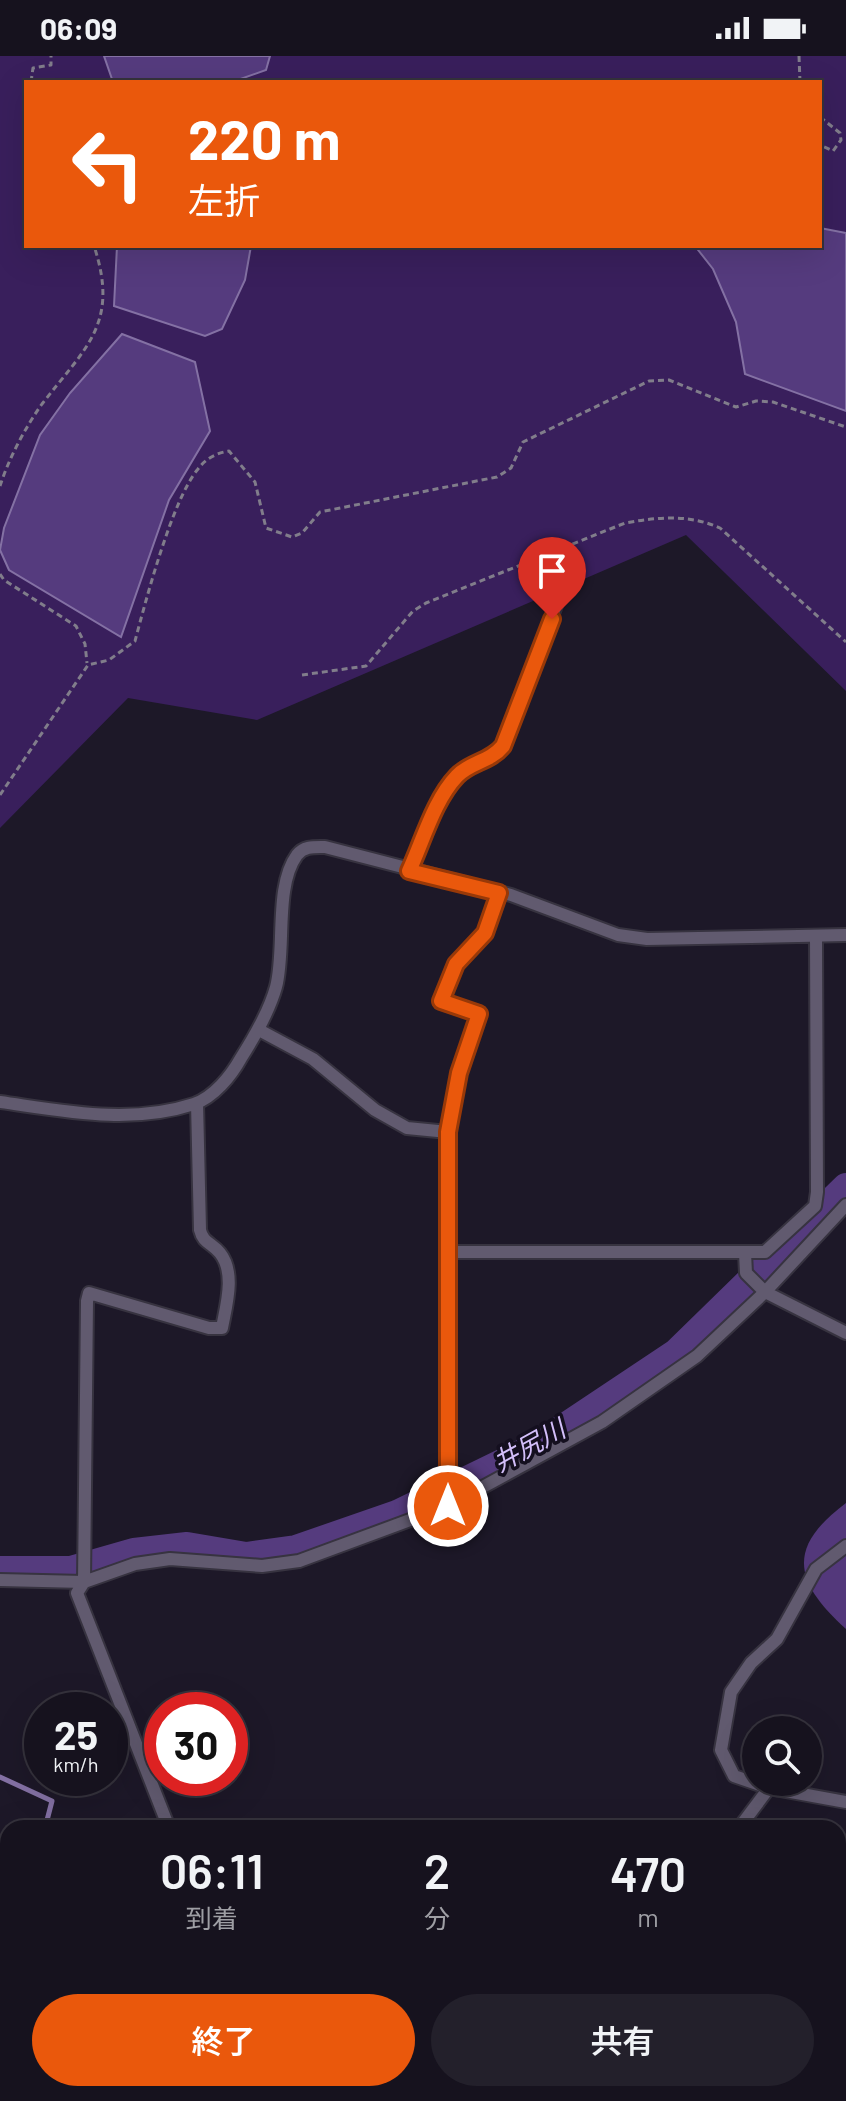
<!DOCTYPE html>
<html lang="ja">
<head>
<meta charset="utf-8">
<style>
  :root { --surface:#16121e; --page:#23202b; --text:#f1f3f6; --muted:#9e9ea4; --line:#35323c; --accent:#ea580c }
  body { margin:0; font-family:Barlow,"Noto Sans JP",sans-serif; background:var(--page); color:var(--text); height:100vh; display:flex; flex-direction:column; font-size:30px; white-space:nowrap }
  * { box-sizing:border-box; margin:0 }
  p { font-size:26px; color:var(--muted) }
  .icon { flex:none; width:44px; height:44px; fill:none; stroke:currentColor; stroke-width:2; stroke-linecap:round; stroke-linejoin:round }
  .map { position:relative; flex:1; overflow:hidden }
  .drawer { position:absolute; left:0px; top:1764px; width:846px; height:282px; display:flex; flex-direction:column; background:var(--surface); border-radius:24px 24px 0 0; box-shadow:0 8px 32px #0002,0 0 0 2px var(--line) }
  .drawer>* { flex:none }
  .top-card { position:absolute; left:24px; top:24px; width:798px; height:168px; border-radius:0px; box-shadow:0 8px 32px #0002,0 0 0 2px var(--line); background:#ea580c; color:#fff; overflow:hidden }
  .tools { position:absolute; left:742px; top:1660px; display:grid; gap:16px }
  .tools a { display:grid; place-items:center; width:80px; height:80px; border-radius:50%; background:var(--surface); box-shadow:0 8px 32px #0002,0 0 0 2px var(--line); font-size:40px }
  .speed { position:absolute; left:24px; top:1636px; display:flex; gap:16px; font-size:40px; font-weight:700; text-align:center }
  .speed>* { display:grid; place-content:center; width:104px; height:104px; border-radius:50%; background:var(--surface); box-shadow:0 8px 32px #0002,0 0 0 2px var(--line); line-height:1 }
  .speed small { font-size:20px; font-weight:400 }
  .speed .limit { border:12px solid #d22; background:#fff; color:#111 }
  .pin { position:absolute; display:grid; place-items:center; width:68px; height:68px; color:#fff; margin:-82px -34px; border-radius:50% 50% 50% 0; rotate:-45deg; box-shadow:0 0 8px #0007 }
  .pin .icon { rotate:45deg }
  .me { position:absolute; width:88px; margin:-44px; rotate:0deg; stroke-linejoin:round; filter:drop-shadow(0 0 6px #0008) }
  .turn { display:flex; align-items:center; gap:28px; height:168px; padding:0 32px; font-size:36px }
  .turn .icon { width:104px; height:104px; stroke-width:2.5 }
  .turn b { display:block; font-size:56px; line-height:68px }
  .eta { display:flex; justify-content:space-evenly; align-items:center; height:136px; text-align:center }
  .eta b { font-size:48px; font-weight:600; line-height:56px }
  .button { display:flex; gap:16px; margin-top:auto; padding:16px 32px }
  .button a { flex:1; height:92px; border-radius:48px; background:var(--accent); color:#fff; font-size:32px; font-weight:600; line-height:92px; text-align:center }
  .button a+a { background:var(--page); color:var(--text) }
  .status { display:flex; justify-content:space-between; align-items:center; height:56px; padding:0 40px; background:var(--surface); direction:ltr }
  .status svg { height:22px; fill:currentColor }
  .map>svg:first-child { display:block }
  .green { fill:#391f5c; fill-rule:evenodd }
  .forest { fill:#53387b }
  .water { fill:#553b7e; stroke:#8471a4; stroke-width:2 }
  .lines { fill:none; stroke-linecap:round; stroke-linejoin:round }
  .stream { stroke:#8471a4; stroke-width:5 }
  .river { stroke:#553b7e; stroke-width:28 }
  .street-casing { stroke:#373340; stroke-width:16 }
  .path { stroke:#817d8b; stroke-width:3; stroke-dasharray:6 4; stroke-linecap:butt }
  .street { stroke:#615a6f; stroke-width:12 }
  .route-casing { stroke:#983908; stroke-width:20 }
  .route { stroke:#ea580c; stroke-width:14 }
  .labels { text-anchor:middle; stroke-width:7; stroke-linejoin:round; paint-order:stroke }
  .water-label { font-size:26px; font-style:italic; fill:#d3bffa; stroke:#140f1f }
</style>
</head>
<body>
<div class="status"><b>06:09</b><svg viewBox="0 0 49 12"><path d="M0 12V9h3v3zM5 12V6h3v6zM10 12V3h3v9zM15 12V0h3v12zM26 1h20v11H26zM47 4h2v5h-2z"/></svg></div>
<div class="map">
<svg width="846" height="2045" viewBox="0 0 846 2045">
  <rect width="100%" height="100%" fill="#1d1828"/>
  <!-- green -->
  <path class="green" d="M 0,0 L 846,0 L 846,635 L 686,479 L 257,664 L 128,642 L 0,772 ZM 26,26 L 820,26 L 820,190 L 26,190 Z"/>
  <!-- forest -->
  <path class="forest" d="M 846,1447 L 846,1573 C 793,1525 787,1491 846,1447 Z"/>
  <!-- water -->
  <path class="water" d="M 104,0 L 270,0 L 266,14 L 232,26 L 113,26 Z
    M 820,172 L 846,177 L 846,355 L 745,318 L 736,266 L 713,213 L 695,190 L 820,190 Z
    M 117,190 L 251,190 L 245,224 L 222,273 L 205,280 L 114,250 Z
    M 122,278 L 195,306 L 210,375 L 169,444 L 121,581 L 9,514 L 0,494 L 4,472 L 40,379 L 70,337 Z"/>
  <g class="lines">
    <!-- stream -->
    <path class="stream" d="M 0,1721 L 52,1745 L 45,1772
      M 314,2038 L 324,2045"/>
    <!-- river -->
    <path class="river" d="M 0,1514 L 71,1514 L 134,1496 L 187,1490 L 246,1500 L 296,1493 L 397,1458 L 535,1391 L 676,1297 L 846,1131"/>
    <!-- street casing -->
    <g class="street-casing">
      <path id="street" d="M 409,815 C 423,784 434,744 457,720 C 469,706 490,706 503,690 L 560,539
        M 259,974 L 313,1003 L 375,1054 L 407,1072 L 448,1076
        M 0,1046 C 64,1055 130,1069 194,1048 C 214,1041 231,1020 241,1002 C 255,980 269,956 276,931 C 286,894 274,830 297,799 C 304,790 314,791 325,791 L 511,839 L 618,879 L 647,883 L 846,879
        M 447,1196 L 765,1196 L 815,1150 L 817,1136 L 816,880
        M 745,1197 L 746,1217 L 765,1236 L 846,1277
        M 448,1450 L 448,1076 L 459,1017 L 479,958 L 441,945 L 456,908 L 485,877 L 499,837
        M 846,1490 L 816,1513 L 777,1583 L 751,1607 L 731,1636 L 721,1694 L 734,1720 L 769,1732 L 846,1746
        M 0,1524 L 84,1526 L 135,1508 L 170,1503 L 262,1510 L 299,1505 L 448,1450 L 602,1366 L 697,1300 L 765,1236 L 846,1149
        M 169,1772 L 77,1537 L 84,1526 L 87,1245 L 89,1237 L 209,1272 L 222,1272 C 226,1250 236,1217 220,1197 C 212,1187 203,1187 200,1174 L 197,1047
        M 739,1772 L 769,1732
        M 348,2038 L 358,2045
        M 515,2045 L 521,2038"/>
    </g>
    <!-- path -->
    <path class="path" d="M 799,0 L 800,26
      M 31,26 L 33,12 L 51,9 L 51,0
      M 820,61 L 840,77 L 841,84 L 833,95 L 820,89
      M 0,430 C 9,402 25,372 42,348 C 85,292 120,268 94,190
      M 0,518 L 4,524 L 76,570 L 85,588 L 87,607
      M 302,619 L 366,610 L 413,555 L 426,547 L 625,467 C 658,461 689,458 720,472 L 846,586
      M 0,739 L 88,609 L 109,604 L 135,585 C 146,544 172,444 198,413 C 206,402 217,397 229,395 L 255,426 L 266,472 L 292,481 L 302,477 L 320,456 L 497,421 L 511,412 L 523,386 L 649,325 L 669,324 L 736,351 L 756,345 L 773,346 L 846,371"/>
    <!-- street -->
    <use href="#street" class="street"/>
  </g>
  <g class="lines">
    <!-- route casing -->
    <g class="route-casing">
      <path id="route" d="M 448,1450 L 448,1076 L 459,1017 L 479,958 L 441,945 L 456,908 L 485,877 L 499,837 L 409,815 C 423,785 434,744 457,720 C 470,706 490,706 503,690 L 552,563"/>
    </g>
    <!-- route -->
    <use href="#route" class="route"/>
  </g>
  <g class="labels">
    <!-- water labels -->
    <g class="water-label">
      <text transform="translate(529 1390) rotate(-29)" y="9">井尻川</text>
    </g>
  </g>
</svg>
<div class="tools">
<a><svg class="icon" aria-label="search" viewBox="0 0 24 24"><circle cx="10" cy="10" r="6"/><path d="M15 15l6 6"/></svg></a>
</div>
<div class="speed"><div>25<small>km/h</small></div><div class="limit">30</div></div>
<div class="pin" style="left:552px;top:563px;background:#d93025"><svg class="icon" aria-label="arrive" viewBox="0 0 24 24"><path d="M6 21V4h12l-3 4 3 4H6"/></svg></div>
<svg class="me" style="left:448px;top:1450px" viewBox="-20 -20 40 40"><circle r="17" fill="#ea580c" stroke="#fff" stroke-width="3"/><path d="M0-11L8 9 0 5-8 9z" fill="#fff"/></svg>
<div class="top-card">
<div class="turn"><svg class="icon" aria-label="left" viewBox="0 0 24 24"><path d="M17 20v-9H6M10 6l-5 5 5 5"/></svg><div><b>220 m</b>左折</div></div>
</div>
<section class="drawer">
<div class="eta">
<div><b>06:11</b><p>到着</p></div>
<div><b>2</b><p>分</p></div>
<div><b>470</b><p>m</p></div>
</div>
<div class="button"><a>終了</a><a>共有</a></div>
</section>
</div>
</body>
</html>
